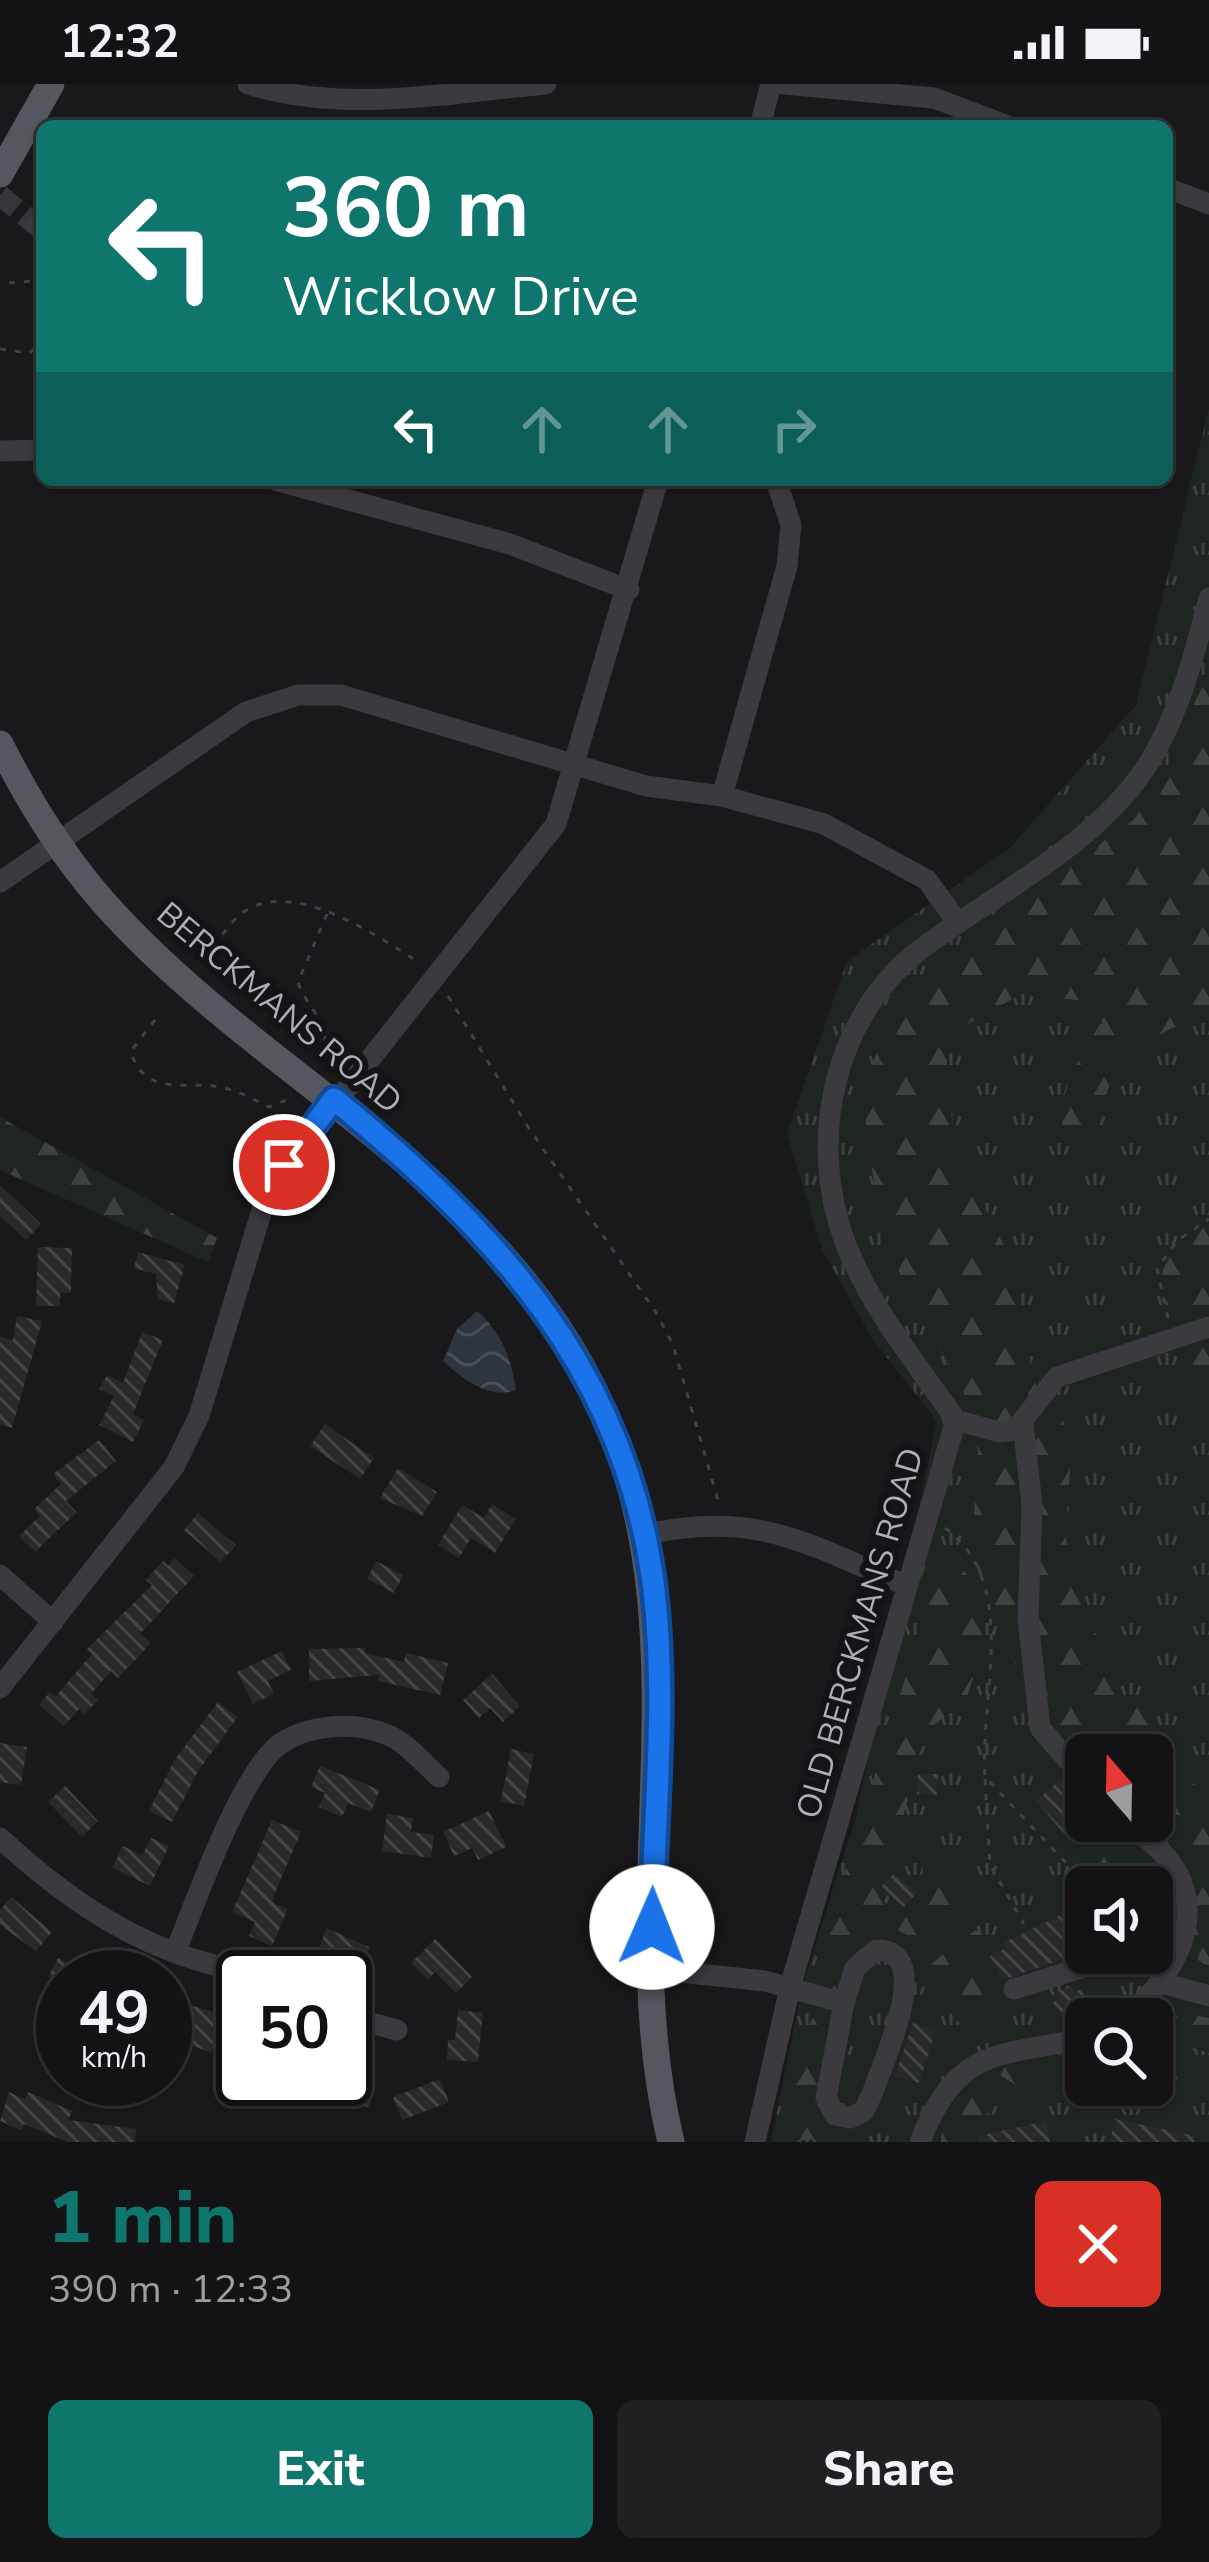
<!DOCTYPE html>
<html lang="en">
<head>
<meta charset="utf-8">
<style>
  :root { --surface:#131214; --page:#202022; --text:#f1f3f6; --muted:#9d9ea0; --line:#323234; --accent:#0f766e }
  body { margin:0; font-family:"Nunito Sans",sans-serif; background:var(--page); color:var(--text); height:100vh; display:flex; flex-direction:column; font-size:45px; white-space:nowrap }
  * { box-sizing:border-box; margin:0 }
  p { font-size:39px; color:var(--muted) }
  .icon { flex:none; width:66px; height:66px; fill:none; stroke:currentColor; stroke-width:2; stroke-linecap:round; stroke-linejoin:round }
  .map { position:relative; height:2058px; overflow:hidden }
  .details { display:flex; flex-direction:column; background:var(--surface); flex:1 }
  .details>* { flex:none }
  .guide { position:absolute; left:36px; top:36px; width:1137px; height:366px; border-radius:18px; box-shadow:0 3px 9px #0004,0 0 0 3px var(--line); background:#0f766e; color:#fff; overflow:hidden }
  .needle { width:78px; rotate:340deg }
  .controls { position:absolute; left:1065px; top:1650px; display:grid; gap:24px }
  .controls a { display:grid; place-items:center; width:108px; height:108px; border-radius:18px; background:var(--surface); box-shadow:0 3px 9px #0004,0 0 0 3px var(--line); font-size:60px }
  .speed { position:absolute; left:36px; top:1866px; display:flex; gap:24px; font-size:60px; font-weight:700; text-align:center }
  .speed>* { display:grid; place-content:center; width:156px; height:156px; border-radius:50%; background:var(--surface); box-shadow:0 3px 9px #0004,0 0 0 3px var(--line); line-height:1 }
  .speed small { font-size:30px; font-weight:400 }
  .speed .limit { border:6px solid #111; border-radius:18px; background:#fff; color:#111 }
  .pin { position:absolute; display:grid; place-items:center; width:102px; height:102px; color:#fff; margin:-51px; border:6px solid #fff; border-radius:50%; box-shadow:0 3px 12px #0007 }
  .me { position:absolute; width:132px; margin:-66px; rotate:1deg; stroke-linejoin:round; filter:drop-shadow(0 0 9px #0008) }
  .turn { display:flex; align-items:center; gap:42px; height:252px; padding:0 48px; font-size:54px }
  .turn .icon { width:156px; height:156px; stroke-width:2.5 }
  .turn b { display:block; font-size:84px; line-height:102px }
  .lanes { display:flex; align-items:center; height:114px; padding:0 48px; background:#0003; justify-content:center; gap:60px; direction:ltr }
  .lanes .off { opacity:.35 }
  .round { display:grid; place-items:center; flex:none; width:126px; height:126px; border-radius:18px; background:var(--page) }
  .head { display:flex; align-items:center; justify-content:space-between; height:204px; padding:0 48px }
  h1 { font-size:72px; font-weight:800; line-height:90px; color:var(--accent) }
  .button { display:flex; gap:24px; margin-top:auto; padding:24px 48px }
  .button a { flex:1; height:138px; border-radius:18px; background:var(--accent); color:#fff; font-size:48px; font-weight:800; line-height:138px; text-align:center }
  .button a+a { background:var(--page); color:var(--text) }
  .status { display:flex; justify-content:space-between; align-items:center; height:84px; padding:0 60px; background:var(--surface); direction:ltr }
  .status svg { height:33px; fill:currentColor }
  .map>svg:first-child { display:block }
  .grass { fill:url(#grass-tufts); fill-rule:evenodd }
  .forest { fill:url(#forest-firs) }
  .water { fill:url(#water-waves) }
  .building { fill:url(#building-back-hatch) }
  .lines { fill:none; stroke-linecap:round; stroke-linejoin:round }
  .minor-tunnel { stroke:#36363a; stroke-width:21; stroke-dasharray:21 10; stroke-linecap:butt }
  .path { stroke:#404146; stroke-width:3; stroke-dasharray:6 9; stroke-linecap:butt }
  .minor { stroke:#3a3a3f; stroke-width:21 }
  .major { stroke:#56575e; stroke-width:27 }
  .route-casing { stroke:#114b97; stroke-width:30 }
  .route { stroke:#1a73e8; stroke-width:21 }
  .labels { text-anchor:middle; stroke-width:12; stroke-linejoin:round; paint-order:stroke }
  .street-label { font-size:33px; fill:#acaeb9; stroke:#141315 }
</style>
</head>
<body>
<div class="status"><b>12:32</b><svg viewBox="0 0 49 12"><path d="M0 12V9h3v3zM5 12V6h3v6zM10 12V3h3v9zM15 12V0h3v12zM26 1h20v11H26zM47 4h2v5h-2z"/></svg></div>
<div class="map">
<svg width="1209" height="2058" viewBox="0 0 1209 2058">
  <defs>
    <pattern id="grass-tufts" width="24" height="20" patternUnits="userSpaceOnUse" patternTransform="scale(3)"><rect width="24" height="20" fill="#1f2521"/><path d="M3 7l-1-3M5 7V3M7 7l1-3M15 17l-1-3M17 17v-4M19 17l1-3" fill="none" stroke="#3d423f"/></pattern>
    <pattern id="forest-firs" width="22" height="20" patternUnits="userSpaceOnUse" patternTransform="scale(3)"><rect width="22" height="20" fill="#1f2521"/><path d="M5 1l3.5 6h-7zM16 11l3.5 6h-7z" fill="#3d423f"/></pattern>
    <pattern id="water-waves" width="16" height="10" patternUnits="userSpaceOnUse" patternTransform="scale(3)"><rect width="16" height="10" fill="#2f353e"/><path d="M0 5q4-4 8 0t8 0" fill="none" stroke="#4a5058"/></pattern>
    <pattern id="building-back-hatch" width="6" height="6" patternUnits="userSpaceOnUse" patternTransform="scale(3)"><rect width="6" height="6" fill="#29292b"/><path d="M-1 5l2 2M0 0l6 6M5-1l2 2" fill="none" stroke="#454648"/></pattern>
  </defs>
  <rect width="100%" height="100%" fill="#19181a"/>
  <!-- grass -->
  <path class="grass" d="M 1209,324 L 1209,2058 L 771,2058 L 803,1899 L 856,1733 L 937,1337 L 873,1256 L 822,1165 L 787,1050 L 847,877 L 1010,764 L 1136,621 ZM 1086,1671 L 1152,1671 L 1152,1737 L 1086,1737 ZM 1086,1803 L 1152,1803 L 1152,1869 L 1086,1869 ZM 1086,1935 L 1152,1935 L 1152,2001 L 1086,2001 Z"/>
  <!-- forest -->
  <path class="forest" d="M 1209,582 L 1209,931 L 1172,944 L 1118,974 L 1098,1037 L 1082,1061 L 1064,1051 C 1054,1010 1081,977 1095,942 L 1103,939 L 1084,917 L 1021,910 L 959,945 L 947,969 L 946,998 L 957,1066 L 1009,1172 L 1028,1251 L 1032,1296 L 1061,1331 L 1072,1363 L 1065,1450 L 1073,1493 L 1120,1611 L 1157,1638 L 1166,1666 L 1209,1717 L 1209,1883 L 1198,1876 C 1206,1820 1192,1776 1148,1737 L 1152,1671 L 1086,1671 L 1086,1683 L 1032,1620 L 1002,1546 L 973,1450 L 978,1363 L 965,1312 L 881,1154 L 862,1009 L 887,940 L 921,891 L 1133,736 L 1162,701 Z
    M 0,1033 L 217,1154 L 208,1178 L 0,1086 Z
    M 1209,1141 L 1209,1230 C 1178,1248 1153,1211 1165,1181 C 1173,1164 1193,1149 1209,1141 Z
    M 1209,1255 L 1209,1331 L 1190,1303 L 1178,1262 Z
    M 962,1483 L 982,1517 L 983,1564 L 966,1616 L 925,1648 L 882,1816 L 904,1834 L 917,1829 L 926,1817 L 919,1756 L 962,1812 L 965,1826 C 941,1849 929,1863 897,1846 L 868,1854 L 833,1890 L 823,1859 L 934,1501 L 949,1484 Z
    M 1116,1742 L 1126,1744 L 1133,1761 L 1135,1803 L 1095,1803 L 1098,1760 Z
    M 1152,1829 L 1177,1839 L 1179,1845 L 1156,1873 L 1140,1869 L 1152,1869 Z
    M 975,1846 L 983,1849 L 1006,1912 L 987,1932 L 961,1941 C 952,1928 941,1924 931,1914 C 903,1885 962,1861 975,1846 Z
    M 819,1927 L 831,1932 L 816,2009 L 826,2034 L 855,2042 L 849,2053 L 780,2058 C 785,2017 790,1959 819,1927 Z
    M 1194,1931 L 1209,1934 L 1209,1969 L 1182,1960 L 1152,1965 L 1152,1939 Z
    M 1086,1967 L 1086,1986 L 1049,2002 L 1023,2006 L 993,1986 Z
    M 980,2001 L 999,2016 L 976,2042 L 972,2058 L 941,2058 C 942,2033 955,2006 980,2001 Z"/>
  <!-- water -->
  <path class="water" d="M 477,1227 C 502,1249 511,1274 516,1306 C 489,1316 463,1295 443,1277 L 457,1245 Z"/>
  <!-- building -->
  <path class="building" d="M 0,1101 L 41,1140 L 26,1156 L 0,1132 Z
    M 38,1163 L 72,1164 L 71,1209 L 60,1209 L 60,1222 L 36,1222 Z
    M 138,1168 L 185,1181 L 174,1219 L 158,1215 L 156,1190 L 134,1184 Z
    M 17,1232 L 42,1237 L 12,1344 L 0,1341 L 0,1253 L 13,1256 Z
    M 142,1248 L 163,1256 L 133,1330 L 144,1336 L 133,1358 L 99,1341 L 114,1312 L 99,1305 L 107,1291 L 123,1299 Z
    M 325,1340 L 374,1374 L 360,1395 L 310,1362 Z
    M 99,1356 L 116,1377 L 66,1417 L 77,1428 L 35,1468 L 19,1452 L 40,1432 L 34,1425 L 61,1400 L 53,1390 Z
    M 398,1384 L 437,1408 L 422,1432 L 380,1414 Z
    M 492,1420 L 516,1435 L 495,1469 L 471,1454 L 459,1474 L 438,1461 L 462,1421 L 484,1434 Z
    M 198,1429 L 236,1461 L 221,1478 L 184,1446 Z
    M 175,1474 L 194,1492 L 140,1550 L 151,1559 L 118,1594 L 111,1587 L 91,1610 L 98,1616 L 85,1630 L 79,1625 L 64,1642 L 39,1621 L 50,1608 L 55,1613 L 92,1570 L 87,1565 L 152,1501 L 146,1496 L 163,1477 L 168,1482 Z
    M 376,1477 L 403,1491 L 394,1509 L 367,1495 Z
    M 365,1564 L 365,1569 L 404,1578 L 406,1569 L 448,1579 L 440,1611 L 378,1597 L 379,1591 L 309,1597 L 309,1565 Z
    M 282,1567 L 291,1586 L 268,1597 L 274,1610 L 253,1620 L 237,1588 Z
    M 492,1590 L 520,1622 L 503,1638 L 490,1624 L 479,1634 L 463,1616 Z
    M 218,1618 L 238,1633 L 198,1687 L 172,1738 L 149,1727 L 175,1675 Z
    M 0,1659 L 27,1663 L 21,1701 L 0,1698 Z
    M 511,1665 L 534,1670 L 524,1722 L 501,1717 Z
    M 320,1682 L 380,1706 L 371,1728 L 348,1719 L 342,1733 L 319,1723 L 325,1709 L 311,1703 Z
    M 918,1690 L 938,1690 L 937,1711 L 917,1710 Z
    M 1063,1693 L 1086,1717 L 1086,1742 L 1065,1751 L 1036,1717 Z
    M 65,1702 L 98,1737 L 82,1753 L 48,1718 Z
    M 489,1727 L 506,1763 L 478,1776 L 472,1764 L 454,1772 L 443,1748 Z
    M 387,1730 L 413,1734 L 411,1748 L 434,1751 L 431,1774 L 382,1767 Z
    M 272,1736 L 301,1748 L 274,1811 L 273,1819 L 288,1825 L 272,1862 L 249,1852 L 255,1838 L 232,1828 Z
    M 151,1754 L 169,1762 L 150,1802 L 112,1784 L 123,1762 L 142,1771 Z
    M 894,1789 L 917,1809 L 904,1823 L 881,1803 Z
    M 11,1813 L 52,1848 L 36,1867 L 0,1841 L 0,1826 Z
    M 1086,1819 L 1086,1867 L 1002,1896 L 990,1872 L 1006,1864 L 1003,1859 Z
    M 326,1844 L 369,1863 L 363,1886 L 317,1873 Z
    M 435,1855 L 472,1893 L 456,1909 L 435,1888 L 428,1896 L 411,1879 Z
    M 92,1873 L 131,1893 L 48,1893 L 58,1874 L 84,1887 Z
    M 1072,1903 L 1075,1908 L 1081,1905 L 1094,1930 L 1066,1943 L 1053,1918 L 1059,1915 L 1055,1908 Z
    M 165,1914 L 217,1929 L 213,1939 L 240,1948 L 230,1976 L 165,1951 Z
    M 458,1926 L 483,1929 L 478,1978 L 447,1976 L 448,1956 L 455,1956 Z
    M 913,1939 L 936,1946 L 919,1999 L 895,1992 Z
    M 324,1995 L 373,1998 L 370,2023 L 321,2018 Z
    M 440,1995 L 449,2018 L 402,2036 L 393,2013 Z
    M 9,2008 L 25,2015 L 28,2008 L 72,2027 L 68,2036 L 136,2045 L 135,2058 L 68,2058 L 24,2040 L 21,2046 L 0,2037 Z
    M 1115,2035 L 1195,2052 L 1194,2058 L 1110,2058 Z
    M 1046,2037 L 1050,2058 L 979,2058 L 979,2052 Z"/>
  <g class="lines">
    <!-- minor-tunnel -->
    <path class="minor-tunnel" d="M 0,111 L 36,141"/>
    <!-- path -->
    <path class="path" d="M 9,199 L 42,196
      M 0,265 L 29,269 L 42,259
      M 214,863 C 223,850 232,836 245,827 C 296,795 377,852 420,879
      M 448,912 L 528,1043 L 657,1230 L 673,1261 L 720,1423
      M 155,936 L 131,967 C 142,1010 180,999 213,1002 C 233,1004 251,1014 269,1023 L 289,1015
      M 319,972 C 338,944 306,925 298,898 L 327,830
      M 1168,1234 L 1157,1185 L 1177,1157 L 1209,1135
      M 945,1444 C 1021,1500 979,1614 985,1693 L 1067,1780 L 1086,1816
      M 985,1695 L 990,1781 L 1024,1840
      M 1140,1803 L 1142,1780
      M 1152,1823 L 1168,1826"/>
    <!-- minor -->
    <path class="minor" d="M 248,0 C 345,30 446,9 546,0
      M 784,0 L 934,14 L 1008,42
      M 760,42 L 771,0
      M 1167,104 L 1209,120
      M 36,141 L 42,145
      M 0,367 L 42,366
      M 275,396 L 510,460 L 629,506
      M 722,712 L 787,482 L 791,441 L 776,396
      M 0,798 L 246,628 L 298,611 L 341,611 L 646,702 L 722,712 L 824,740 L 927,796 L 958,839
      M 956,1336 L 999,1348 L 1015,1346 L 1057,1293 L 1209,1243
      M 1023,1340 L 1032,1420 L 1028,1535 L 1040,1644 L 1086,1697
      M 644,1451 C 756,1425 807,1460 907,1502
      M 0,1491 L 53,1538
      M 0,1604 L 174,1383 L 199,1332 L 269,1103 L 556,740 L 658,396
      M 0,1754 C 53,1803 110,1845 178,1870 C 201,1878 225,1883 248,1893
      M 175,1869 C 194,1822 241,1688 280,1660 C 309,1640 355,1637 388,1651 C 406,1658 424,1680 439,1693
      M 651,1885 L 765,1897 L 844,1919 L 855,1884 L 876,1866 C 937,1865 882,1980 872,2010 L 864,2027 L 850,2034 L 835,2031 L 826,2014 L 844,1919
      M 1162,1899 L 1209,1912
      M 1014,1905 L 1119,1872
      M 345,1932 L 397,1946
      M 1123,1935 C 1168,1899 1209,1840 1174,1783 C 1162,1765 1143,1752 1127,1737
      M 755,2058 L 790,1903 L 956,1336 C 916,1279 870,1223 845,1158 C 806,1054 835,927 925,862 C 1001,806 1099,759 1150,677 C 1180,628 1195,568 1209,514
      M 920,2058 C 958,1961 998,1973 1086,1954"/>
    <!-- major -->
    <path class="major" d="M 0,90 L 51,0
      M 0,660 C 31,722 68,781 116,832 C 265,992 473,1085 582,1283 C 720,1532 608,1798 671,2058"/>
  </g>
  <g class="lines">
    <!-- route casing -->
    <g class="route-casing">
      <path id="route" d="M 284,1081 L 334,1015 C 497,1148 627,1288 654,1506 C 667,1616 654,1732 652,1843"/>
    </g>
    <!-- route -->
    <use href="#route" class="route"/>
  </g>
  <g class="labels">
    <!-- street labels -->
    <g class="street-label">
      <text transform="translate(280 923) rotate(40)" y="12">BERCKMANS ROAD</text>
      <text transform="translate(859 1549) rotate(-74)" y="12">OLD BERCKMANS ROAD</text>
    </g>
  </g>
</svg>
<div class="controls">
<a><svg class="needle" viewBox="-14 -14 28 28"><path d="M0-13l5 13h-10z" fill="#e53935"/><path d="M0 13l5-13h-10z" fill="#9d9ea0"/></svg></a>
<a><svg class="icon" aria-label="sound" viewBox="0 0 24 24"><path d="M4 9h4l5-4v14l-5-4H4zM17 9q2 3 0 6"/></svg></a>
<a><svg class="icon" aria-label="search" viewBox="0 0 24 24"><circle cx="10" cy="10" r="6"/><path d="M15 15l6 6"/></svg></a>
</div>
<div class="speed"><div>49<small>km/h</small></div><div class="limit">50</div></div>
<div class="pin" style="left:284px;top:1081px;background:#d93025"><svg class="icon" aria-label="arrive" viewBox="0 0 24 24"><path d="M6 21V4h12l-3 4 3 4H6"/></svg></div>
<svg class="me" style="left:652px;top:1843px" viewBox="-20 -20 40 40"><circle r="19" fill="#fff"/><path d="M0-13L10 11 0 6-10 11z" fill="#1a73e8"/></svg>
<div class="guide">
<div class="turn"><svg class="icon" aria-label="left" viewBox="0 0 24 24"><path d="M17 20v-9H6M10 6l-5 5 5 5"/></svg><div><b>360 m</b>Wicklow Drive</div></div>
<div class="lanes"><svg class="icon" aria-label="left" viewBox="0 0 24 24"><path d="M17 20v-9H6M10 6l-5 5 5 5"/></svg><svg class="icon off" aria-label="ahead" viewBox="0 0 24 24"><path d="M12 20V5M6 11l6-6 6 6"/></svg><svg class="icon off" aria-label="ahead" viewBox="0 0 24 24"><path d="M12 20V5M6 11l6-6 6 6"/></svg><svg class="icon off" aria-label="right" viewBox="0 0 24 24"><path d="M7 20v-9h11M14 6l5 5-5 5"/></svg></div>
</div>
</div>
<section class="details">
<div class="head"><div><h1>1 min</h1><p>390 m · 12:33</p></div><a class="round" style="background:#d93025;color:#fff"><svg class="icon" aria-label="close" viewBox="0 0 24 24"><path d="M6 6l12 12M18 6L6 18"/></svg></a></div>
<div class="button"><a>Exit</a><a>Share</a></div>
</section>
</body>
</html>
